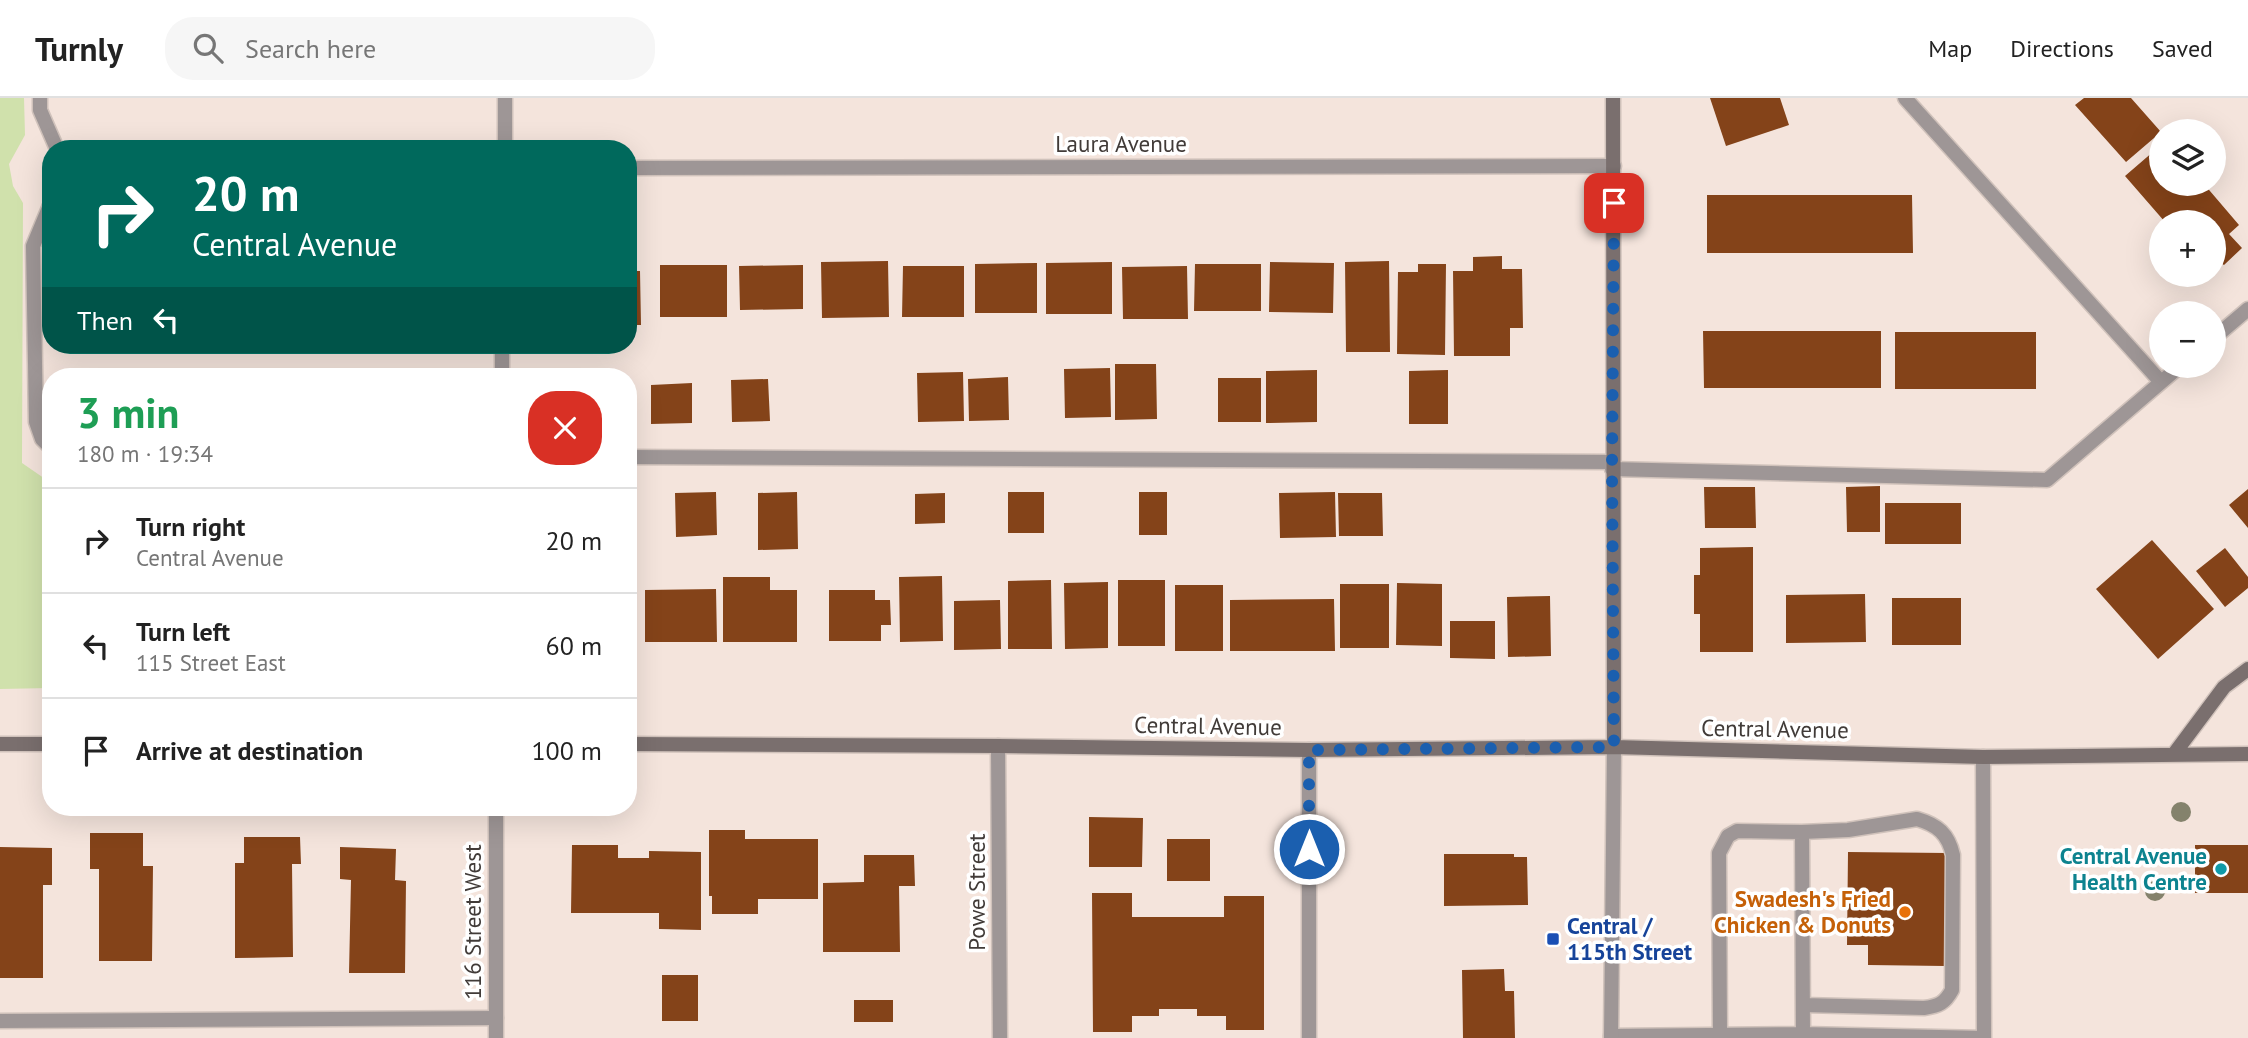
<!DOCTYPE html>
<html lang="en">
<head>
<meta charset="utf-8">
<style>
  :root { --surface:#fff; --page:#f6f6f6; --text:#222; --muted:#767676; --line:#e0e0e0 }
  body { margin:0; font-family:"PT Sans",sans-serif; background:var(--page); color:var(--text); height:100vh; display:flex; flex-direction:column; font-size:26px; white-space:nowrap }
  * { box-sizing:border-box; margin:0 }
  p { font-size:23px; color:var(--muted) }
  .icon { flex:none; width:38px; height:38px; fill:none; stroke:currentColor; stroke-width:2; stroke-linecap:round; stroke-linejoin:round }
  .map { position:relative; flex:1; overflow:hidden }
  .drawer { position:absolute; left:42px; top:270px; width:595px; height:448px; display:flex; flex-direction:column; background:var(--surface); border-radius:28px; box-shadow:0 7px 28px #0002 }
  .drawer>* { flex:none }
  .guide { position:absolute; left:42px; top:42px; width:595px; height:214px; border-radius:28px; box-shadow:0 7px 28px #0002; background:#00695c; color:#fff; overflow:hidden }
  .fabs { position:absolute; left:2149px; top:21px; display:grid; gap:14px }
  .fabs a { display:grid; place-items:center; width:77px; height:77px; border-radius:50%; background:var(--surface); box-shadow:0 7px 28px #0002; font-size:35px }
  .pin { position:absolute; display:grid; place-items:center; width:60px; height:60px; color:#fff; margin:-30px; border-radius:14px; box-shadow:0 4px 10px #0006 }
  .me { position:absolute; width:77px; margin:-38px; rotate:0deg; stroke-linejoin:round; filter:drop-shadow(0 0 5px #0008) }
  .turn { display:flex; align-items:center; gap:24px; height:147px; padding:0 35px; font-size:32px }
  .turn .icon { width:91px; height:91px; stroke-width:2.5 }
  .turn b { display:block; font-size:49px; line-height:60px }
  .then { display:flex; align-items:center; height:66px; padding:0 35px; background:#0003; gap:14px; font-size:26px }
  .round { display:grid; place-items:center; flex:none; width:74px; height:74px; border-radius:28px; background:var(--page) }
  .overview { display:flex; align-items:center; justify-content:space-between; height:119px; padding:0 35px }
  h1 { font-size:42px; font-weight:700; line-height:52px; color:#1e9e55 }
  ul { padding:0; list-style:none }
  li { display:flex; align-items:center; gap:21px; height:105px; padding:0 35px; border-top:2px solid var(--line) }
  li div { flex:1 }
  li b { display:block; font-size:26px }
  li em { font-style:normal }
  header { display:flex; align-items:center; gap:42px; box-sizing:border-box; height:98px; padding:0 35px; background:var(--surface); border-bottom:2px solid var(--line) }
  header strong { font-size:33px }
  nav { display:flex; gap:38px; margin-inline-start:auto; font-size:24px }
  .search { width:490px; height:63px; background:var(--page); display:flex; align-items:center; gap:18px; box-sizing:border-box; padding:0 24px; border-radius:28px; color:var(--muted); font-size:26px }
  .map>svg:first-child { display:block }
  .green { fill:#d0e1ac }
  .building { fill:#844319 }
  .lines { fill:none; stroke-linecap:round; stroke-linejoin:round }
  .lane-casing { stroke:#d0c2bb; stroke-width:17 }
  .street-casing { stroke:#d0c2bb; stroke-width:17 }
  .secondary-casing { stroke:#d0c2bb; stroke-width:17 }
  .lane { stroke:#9e9696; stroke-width:14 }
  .street { stroke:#9e9696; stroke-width:14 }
  .secondary { stroke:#7a6f6e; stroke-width:14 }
  .tree { fill:#84826c }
  .route { stroke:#1b5faf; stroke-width:12; stroke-dasharray:0 21.6 }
  .culture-dot { fill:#0f9aa8; stroke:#fff; stroke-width:2.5 }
  .food-dot { fill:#e8710a; stroke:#fff; stroke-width:2.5 }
  .transit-dot { fill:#1a4fb4; stroke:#fff; stroke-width:2.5 }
  .labels { text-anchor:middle; stroke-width:7; stroke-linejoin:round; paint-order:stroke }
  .street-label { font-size:23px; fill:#413b38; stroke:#fff }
  .culture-label { font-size:23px; font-weight:bold; fill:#0d838f; stroke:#fff; text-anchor:end }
  .food-label { font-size:23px; font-weight:bold; fill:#c56008; stroke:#fff; text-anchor:end }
  .transit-label { font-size:23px; font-weight:bold; fill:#164399; stroke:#fff; text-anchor:start }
</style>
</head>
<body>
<header>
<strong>Turnly</strong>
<div class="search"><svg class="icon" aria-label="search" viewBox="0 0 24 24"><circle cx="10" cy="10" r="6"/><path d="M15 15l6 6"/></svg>Search here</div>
<nav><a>Map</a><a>Directions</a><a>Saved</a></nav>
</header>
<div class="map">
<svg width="2248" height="940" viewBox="0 0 2248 940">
  <rect width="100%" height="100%" fill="#f4e4dc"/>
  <!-- green -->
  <path class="green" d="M 0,0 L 24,0 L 25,37 L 9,66 L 13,88 L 23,105 L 22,365 L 51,385 L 51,590 L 0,591 Z"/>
  <!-- building -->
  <path class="building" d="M 1710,0 L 1780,0 L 1789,27 L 1726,48 Z
    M 2084,0 L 2131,0 L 2161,34 L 2126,64 L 2075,7 Z
    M 2161,47 L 2161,86 L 2204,86 L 2239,127 L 2229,136 L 2242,150 L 2224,167 L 2216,162 L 2214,164 L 2214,124 L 2165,124 L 2125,78 Z
    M 1707,97 L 1912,97 L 1913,155 L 1707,155 Z
    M 1502,158 L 1502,171 L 1522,171 L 1523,230 L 1510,230 L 1510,258 L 1454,258 L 1453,173 L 1473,173 L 1473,159 Z
    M 888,163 L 889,219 L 822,220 L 821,164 Z
    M 1389,163 L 1390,254 L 1346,254 L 1345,164 Z
    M 1112,164 L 1112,216 L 1046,216 L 1046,165 Z
    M 1270,164 L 1334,165 L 1333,215 L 1269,214 Z
    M 1037,165 L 1037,215 L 975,215 L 975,166 Z
    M 1195,166 L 1261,166 L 1261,213 L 1194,213 Z
    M 1418,166 L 1446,166 L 1445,257 L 1397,256 L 1398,174 L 1418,174 Z
    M 660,167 L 727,167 L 727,219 L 660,219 Z
    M 803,167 L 803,211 L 740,212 L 739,168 Z
    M 903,168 L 964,168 L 964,219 L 902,219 Z
    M 1187,168 L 1188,221 L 1123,221 L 1122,169 Z
    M 628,173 L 640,173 L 641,227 L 628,227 Z
    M 1703,233 L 1881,233 L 1881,290 L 1704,290 Z
    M 1895,234 L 2036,234 L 2036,291 L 1895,291 Z
    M 1115,266 L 1156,266 L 1157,321 L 1115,322 Z
    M 1110,270 L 1111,319 L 1065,320 L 1064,271 Z
    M 1317,272 L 1317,324 L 1266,325 L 1266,273 Z
    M 1448,272 L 1448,326 L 1409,326 L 1409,273 Z
    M 963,274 L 964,323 L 918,324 L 917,275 Z
    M 1008,279 L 1009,322 L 969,323 L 968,281 Z
    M 1218,280 L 1261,280 L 1261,324 L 1218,324 Z
    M 768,281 L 770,323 L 732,324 L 731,282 Z
    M 692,285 L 692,325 L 651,326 L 651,287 Z
    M 1880,388 L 1880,434 L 1847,434 L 1846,389 Z
    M 1704,389 L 1755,389 L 1756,430 L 1705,430 Z
    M 628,391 L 635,391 L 635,447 L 628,447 Z
    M 2248,391 L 2248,430 L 2229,407 Z
    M 716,394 L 717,437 L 676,439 L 675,395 Z
    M 797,394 L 798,451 L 758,452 L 758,395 Z
    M 1008,394 L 1044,394 L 1044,435 L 1008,435 Z
    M 1139,394 L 1167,394 L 1167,437 L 1139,437 Z
    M 1335,394 L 1336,439 L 1280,440 L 1279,395 Z
    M 945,395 L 945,425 L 915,426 L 915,396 Z
    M 1338,395 L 1382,395 L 1383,438 L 1339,438 Z
    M 1885,405 L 1961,405 L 1961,446 L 1885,446 Z
    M 2152,442 L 2214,511 L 2158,561 L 2096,491 Z
    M 1753,449 L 1753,554 L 1700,554 L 1700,516 L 1694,516 L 1694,477 L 1700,477 L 1700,450 Z
    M 2225,450 L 2248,479 L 2248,490 L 2225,509 L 2196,473 Z
    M 942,478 L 943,543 L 900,544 L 899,479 Z
    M 723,479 L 770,479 L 770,492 L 797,492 L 797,544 L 723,544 Z
    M 1051,482 L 1052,551 L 1008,551 L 1008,483 Z
    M 1118,482 L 1165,482 L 1165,548 L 1118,548 Z
    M 1108,484 L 1108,550 L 1065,551 L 1064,485 Z
    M 1397,485 L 1442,486 L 1442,548 L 1396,547 Z
    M 1340,486 L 1389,486 L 1389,550 L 1340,550 Z
    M 1175,487 L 1223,487 L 1223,553 L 1175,553 Z
    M 716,491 L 717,544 L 645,544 L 645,492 Z
    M 829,492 L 875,492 L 875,502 L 890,502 L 891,527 L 881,527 L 881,543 L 829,543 Z
    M 1865,496 L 1866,544 L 1786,545 L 1786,497 Z
    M 628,497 L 633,497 L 633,543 L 628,543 Z
    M 1550,498 L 1551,558 L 1508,559 L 1507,499 Z
    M 1892,500 L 1961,500 L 1961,547 L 1892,547 Z
    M 1334,501 L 1335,553 L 1230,553 L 1230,502 Z
    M 1000,502 L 1001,551 L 954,552 L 954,503 Z
    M 1450,523 L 1495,523 L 1495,561 L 1450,560 Z
    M 1089,719 L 1143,720 L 1142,769 L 1089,769 Z
    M 709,732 L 745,732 L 745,741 L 818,741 L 818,801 L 758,801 L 758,816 L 712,816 L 712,798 L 709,798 Z
    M 90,735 L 143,735 L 143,768 L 153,768 L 152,863 L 99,863 L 99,771 L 90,771 Z
    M 244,739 L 300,739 L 301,766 L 292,766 L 293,859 L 235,860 L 235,765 L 244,765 Z
    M 1167,741 L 1210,741 L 1210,783 L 1167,783 Z
    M 572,747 L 618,747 L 618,760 L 649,760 L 649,753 L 701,754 L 701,832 L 659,831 L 659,815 L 571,815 Z
    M 2195,747 L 2248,747 L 2248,795 L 2195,795 Z
    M 0,749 L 52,750 L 52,787 L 43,787 L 43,880 L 0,880 Z
    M 340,749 L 396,751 L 395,782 L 406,783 L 405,875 L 349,875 L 351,782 L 340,781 Z
    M 1848,754 L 1947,755 L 1945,868 L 1868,867 L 1868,847 L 1847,847 Z
    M 1444,756 L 1514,756 L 1514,759 L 1527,759 L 1528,807 L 1444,808 Z
    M 864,757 L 914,757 L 915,788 L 899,788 L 900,854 L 823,854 L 823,785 L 864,784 Z
    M 1092,795 L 1132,795 L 1132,819 L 1224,819 L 1224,798 L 1264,798 L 1264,932 L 1226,932 L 1226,918 L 1197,918 L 1197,911 L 1159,911 L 1159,918 L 1132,918 L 1132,934 L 1093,934 Z
    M 1504,871 L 1505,893 L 1514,893 L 1515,940 L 1463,940 L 1462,872 Z
    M 662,877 L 698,877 L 698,923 L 662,923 Z
    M 854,902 L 893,902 L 893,924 L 854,924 Z"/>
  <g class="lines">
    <!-- lane casing -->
    <g class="lane-casing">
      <path id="lane" d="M 40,0 L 40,12 L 57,51
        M 1905,0 L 2161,284
        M 51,105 L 33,148 L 36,324 L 42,341 L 51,350
        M 2214,240 L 2248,211
        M 628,359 L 1612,364
        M 1612,371 L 2047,382 L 2180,268
        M 1983,659 L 1984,940
        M 1802,734 L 1848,732 L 1917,721 C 1938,727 1948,736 1953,757 L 1952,892 C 1945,905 1939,908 1924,910 L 1803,907
        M 0,923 L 496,920
        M 1720,937 L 1719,755 L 1728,738 L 1737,733 L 1802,734 L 1803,936
        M 1611,938 L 1803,936 L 1984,940
        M 1309,940 L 1309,652"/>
    </g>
    <!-- street casing -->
    <g class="street-casing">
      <path id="street" d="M 505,0 L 505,51
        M 628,70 L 1614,68
        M 502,278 L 502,247
        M 998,648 L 1000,940
        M 496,940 L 496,709
        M 1611,940 L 1614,649"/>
    </g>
    <!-- secondary casing -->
    <g class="secondary-casing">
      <path id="secondary" d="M 1613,0 L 1614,649
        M 0,646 L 51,646
        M 628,646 L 998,648 L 1309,652 L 1614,649 L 1983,659 L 2248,656
        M 2174,656 L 2224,589 L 2248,571"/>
    </g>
    <!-- lane -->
    <use href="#lane" class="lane"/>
    <!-- street -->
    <use href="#street" class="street"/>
    <!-- secondary -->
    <use href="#secondary" class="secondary"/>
  </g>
  <!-- trees -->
  <g class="tree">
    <circle cx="2181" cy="714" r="10"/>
    <circle cx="2155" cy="793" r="10"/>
  </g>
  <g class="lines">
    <!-- route -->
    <path class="route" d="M 1309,751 L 1309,652 L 1614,649 L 1612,371 L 1614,105"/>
  </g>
  <!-- markers -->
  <circle class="culture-dot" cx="2221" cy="771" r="7"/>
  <circle class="food-dot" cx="1905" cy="814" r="7"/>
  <rect class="transit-dot" x="1546" y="834" width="14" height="14" rx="3.5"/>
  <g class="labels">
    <!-- street labels -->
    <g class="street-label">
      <text x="1121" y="54">Laura Avenue</text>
      <text transform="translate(1208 628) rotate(1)" y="8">Central Avenue</text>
      <text transform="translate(1775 631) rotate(1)" y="8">Central Avenue</text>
      <text transform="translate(977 794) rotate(-90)" y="8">Powe Street</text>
      <text transform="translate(473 824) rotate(-90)" y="8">116 Street West</text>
    </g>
    <!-- culture labels -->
    <g class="culture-label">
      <text x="2207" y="766">Central Avenue<tspan x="2207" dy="26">Health Centre</tspan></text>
    </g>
    <!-- food labels -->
    <g class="food-label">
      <text x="1891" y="809">Swadesh's Fried<tspan x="1891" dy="26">Chicken &amp; Donuts</tspan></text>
    </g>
    <!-- transit labels -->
    <g class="transit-label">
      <text x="1567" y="836">Central /<tspan x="1567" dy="26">115th Street</tspan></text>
    </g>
  </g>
</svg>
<div class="fabs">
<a><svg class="icon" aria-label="layers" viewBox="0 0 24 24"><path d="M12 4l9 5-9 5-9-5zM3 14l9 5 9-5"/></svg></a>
<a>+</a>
<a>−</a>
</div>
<div class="pin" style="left:1614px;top:105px;background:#d93025"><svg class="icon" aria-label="arrive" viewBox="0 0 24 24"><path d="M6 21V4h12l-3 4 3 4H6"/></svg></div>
<svg class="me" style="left:1309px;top:751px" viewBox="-20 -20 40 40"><circle r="17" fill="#1b5faf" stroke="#fff" stroke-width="3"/><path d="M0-11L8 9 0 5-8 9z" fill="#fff"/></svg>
<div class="guide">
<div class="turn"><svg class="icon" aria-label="right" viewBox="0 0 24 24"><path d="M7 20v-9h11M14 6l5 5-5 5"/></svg><div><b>20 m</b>Central Avenue</div></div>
<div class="then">Then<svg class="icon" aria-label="left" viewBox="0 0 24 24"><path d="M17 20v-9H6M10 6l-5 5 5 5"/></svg></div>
</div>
<section class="drawer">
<div class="overview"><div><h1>3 min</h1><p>180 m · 19:34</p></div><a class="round" style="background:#d93025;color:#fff"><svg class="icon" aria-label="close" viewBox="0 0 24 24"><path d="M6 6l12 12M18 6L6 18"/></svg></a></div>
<ul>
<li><svg class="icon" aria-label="right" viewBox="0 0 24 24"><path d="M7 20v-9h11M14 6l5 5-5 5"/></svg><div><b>Turn right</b><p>Central Avenue</p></div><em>20 m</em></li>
<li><svg class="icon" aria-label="left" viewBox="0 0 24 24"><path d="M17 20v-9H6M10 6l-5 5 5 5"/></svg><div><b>Turn left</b><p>115 Street East</p></div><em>60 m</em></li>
<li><svg class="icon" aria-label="arrive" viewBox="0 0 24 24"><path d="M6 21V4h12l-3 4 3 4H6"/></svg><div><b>Arrive at destination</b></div><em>100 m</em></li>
</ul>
</section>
</div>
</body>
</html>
